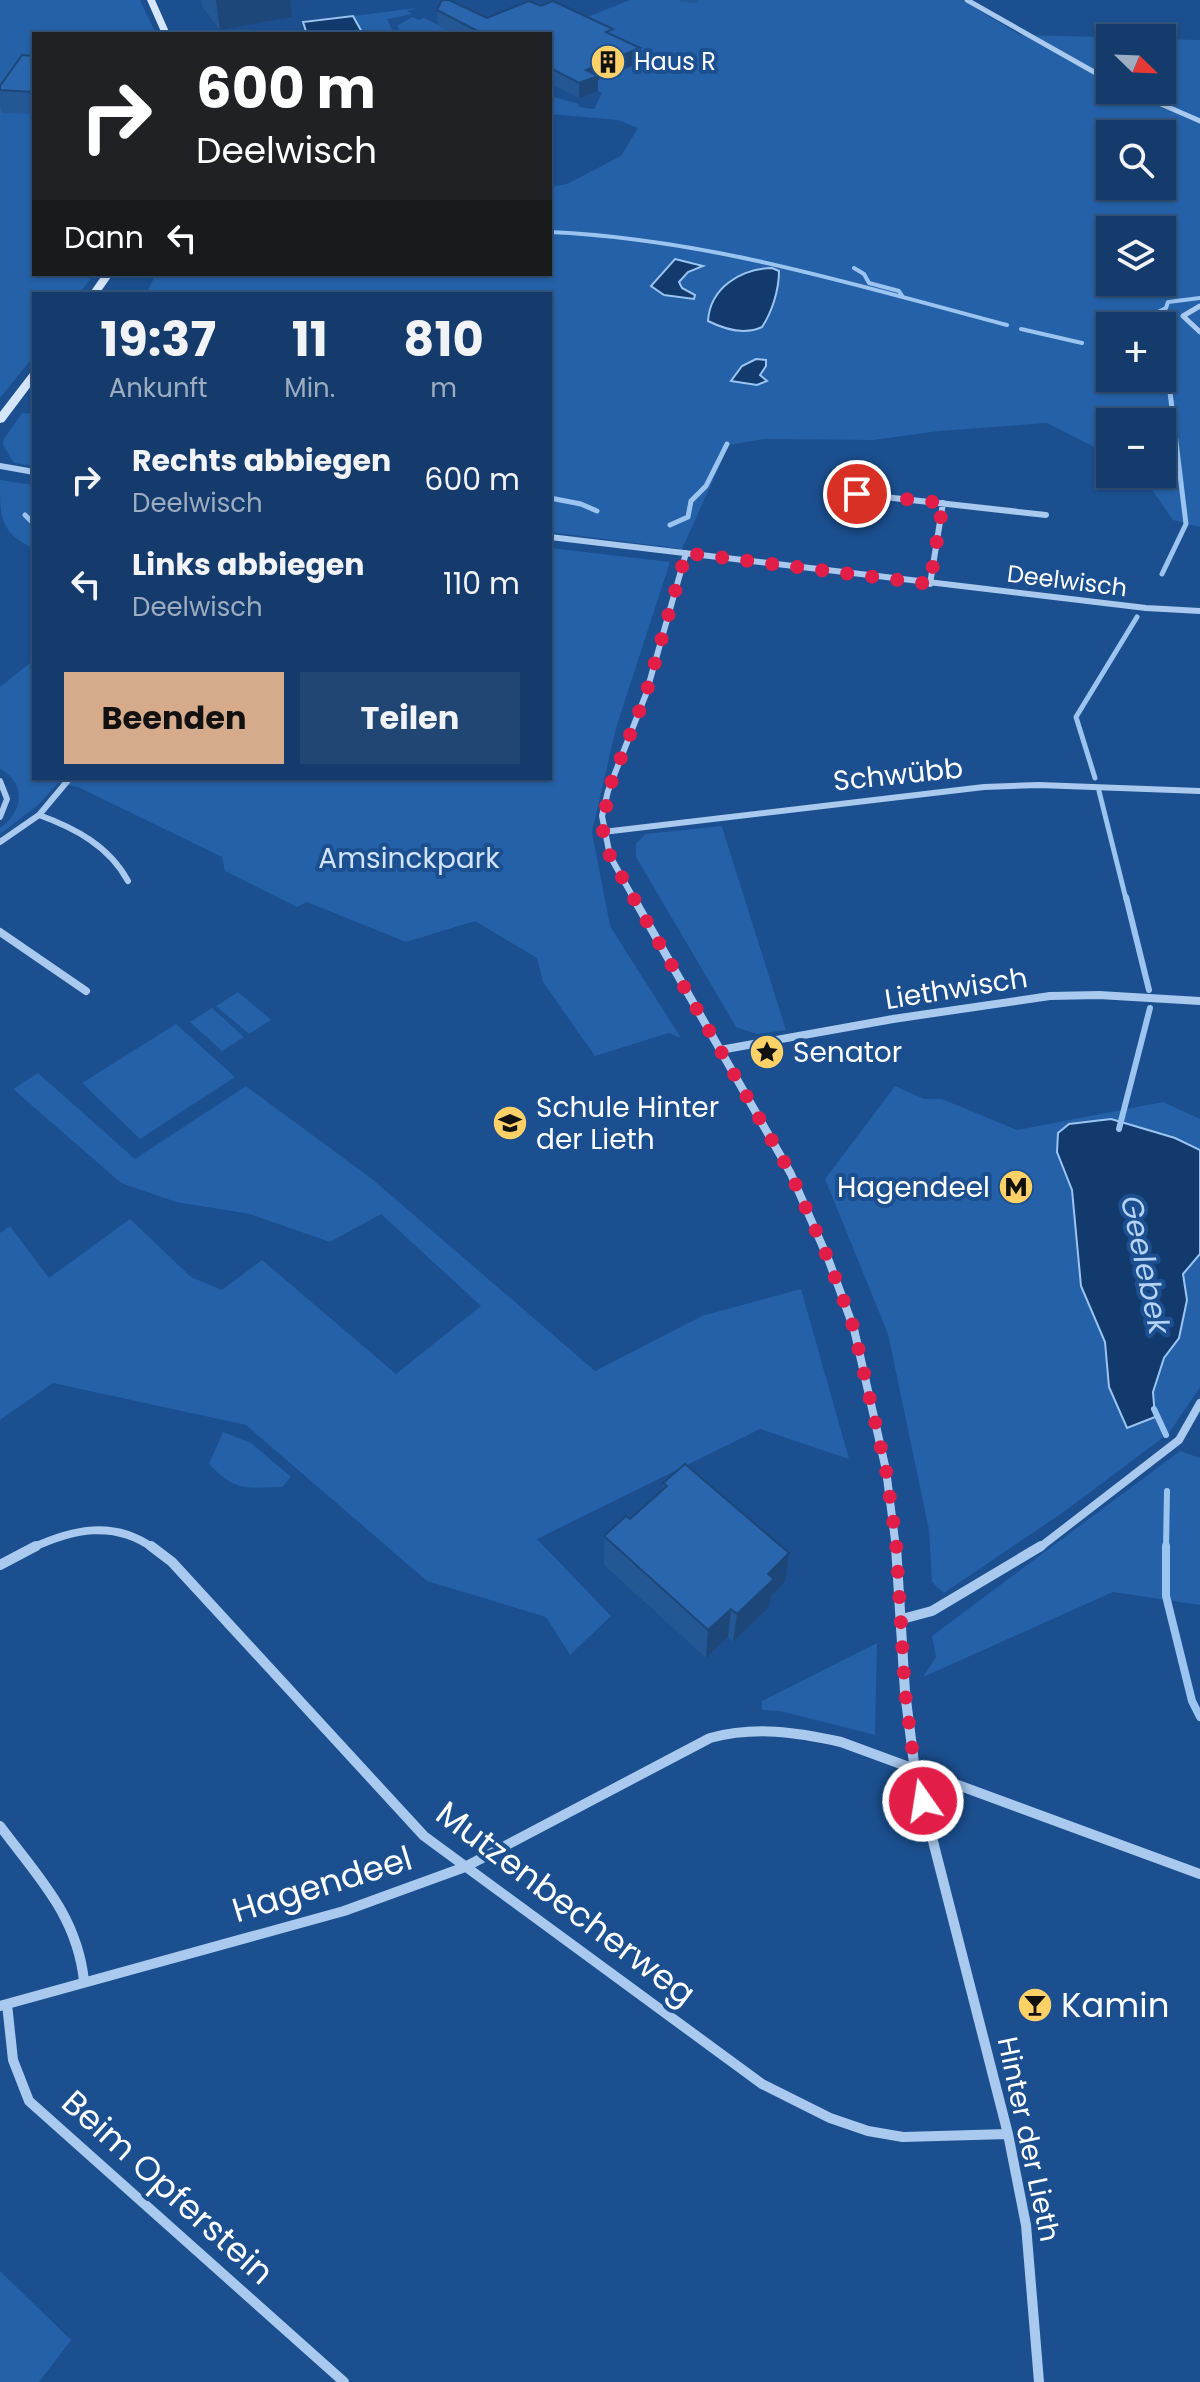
<!DOCTYPE html>
<html lang="de">
<head>
<meta charset="utf-8">
<style>
  :root { --surface:#143b6b; --page:#214673; --text:#f1f3f6; --muted:#9dadc1; --line:#33557e; --accent:#d6ab8b }
  body { margin:0; font-family:Poppins,sans-serif; background:var(--page); color:var(--text); height:100vh; display:flex; flex-direction:column; font-size:30px; white-space:nowrap }
  * { box-sizing:border-box; margin:0 }
  p { font-size:26px; color:var(--muted) }
  .icon { flex:none; width:44px; height:44px; fill:none; stroke:currentColor; stroke-width:2; stroke-linecap:round; stroke-linejoin:round }
  .map { position:relative; flex:1; overflow:hidden }
  .sheet { position:absolute; left:32px; top:292px; width:520px; height:488px; display:flex; flex-direction:column; background:var(--surface); border-radius:0px; box-shadow:0 2px 6px #0004,0 0 0 2px var(--line) }
  .sheet>* { flex:none }
  .top-card { position:absolute; left:32px; top:32px; width:520px; height:244px; border-radius:0px; box-shadow:0 2px 6px #0004,0 0 0 2px var(--line); background:#202124; color:#fff; overflow:hidden }
  .needle { width:52px; rotate:113deg }
  .buttons { position:absolute; left:1096px; top:24px; display:grid; gap:16px }
  .buttons a { display:grid; place-items:center; width:80px; height:80px; border-radius:0px; background:var(--surface); box-shadow:0 2px 6px #0004,0 0 0 2px var(--line); font-size:40px }
  .pin { position:absolute; display:grid; place-items:center; width:68px; height:68px; color:#fff; margin:-34px; border:4px solid #fff; border-radius:50%; box-shadow:0 2px 8px #0007 }
  .me { position:absolute; width:88px; margin:-44px; rotate:347deg; stroke-linejoin:round; filter:drop-shadow(0 0 6px #0008) }
  .turn { display:flex; align-items:center; gap:28px; height:168px; padding:0 32px; font-size:36px }
  .turn .icon { width:104px; height:104px; stroke-width:2.5 }
  .turn b { display:block; font-size:56px; line-height:68px }
  .then { display:flex; align-items:center; height:76px; padding:0 32px; background:#0003; gap:16px; font-size:30px }
  .eta { display:flex; justify-content:space-evenly; align-items:center; height:136px; text-align:center }
  .eta b { font-size:48px; font-weight:700; line-height:56px }
  .cta { display:flex; gap:16px; margin-top:auto; padding:16px 32px }
  .cta a { flex:1; height:92px; border-radius:0px; background:var(--accent); color:#111; font-size:32px; font-weight:700; line-height:92px; text-align:center }
  .cta a+a { background:var(--page); color:var(--text) }
  ul { padding:0; list-style:none }
  li { display:flex; align-items:center; gap:24px; height:104px; padding:0 32px }
  li div { flex:1 }
  li b { display:block; font-size:30px }
  li em { font-style:normal }
  .map>svg:first-child { display:block }
  .green { fill:#2461a8; fill-rule:evenodd }
  .water { fill:#123a6d; stroke:#9cc4f0; stroke-width:2 }
  .lines { fill:none; stroke-linecap:round; stroke-linejoin:round }
  .stream-far3 { stroke:#9cc4f0; stroke-width:4 }
  .stream-far2 { stroke:#9cc4f0; stroke-width:5 }
  .stream-far1 { stroke:#9cc4f0; stroke-width:6 }
  .stream { stroke:#9cc4f0; stroke-width:8 }
  .street-far3 { stroke:#a9c9ee; stroke-width:5 }
  .street-far2 { stroke:#a9c9ee; stroke-width:6 }
  .street-far1 { stroke:#a9c9ee; stroke-width:8 }
  .street { stroke:#a9c9ee; stroke-width:10 }
  .secondary { fill:#d6e6fa; fill-rule:evenodd }
  .wall { fill:#245895 }
  .shaded-wall { fill:#1d4779 }
  .building { fill:#2a66ad; stroke:#1d4779; stroke-width:2 }
  .route { stroke:#e11d48; stroke-width:14; stroke-dasharray:0 25.2 }
  .labels { text-anchor:middle; stroke-width:8; stroke-linejoin:round; paint-order:stroke }
  .far-poi-label { font-size:24px; fill:#fff; stroke:#1b4f8f; text-anchor:start }
  .far-street-label { font-size:24px; fill:#fff; stroke:#1b4f8f }
  .street-label { font-size:28px; fill:#fff; stroke:#1b4f8f }
  .park-label { font-size:28px; fill:#cfe3fa; stroke:#1b4f8f }
  .poi-label { font-size:28px; fill:#fff; stroke:#1b4f8f; text-anchor:start }
  .water-label { font-size:30px; font-style:italic; fill:#b5d3f5; stroke:#1b4f8f }
  .near-street-label { font-size:34px; fill:#fff; stroke:#1b4f8f }
  .near-poi-label { font-size:34px; fill:#fff; stroke:#1b4f8f; text-anchor:start }
</style>
</head>
<body>
<div class="map">
<svg width="1200" height="2382" viewBox="0 0 1200 2382">
  <rect width="100%" height="100%" fill="#1b4f8f"/>
  <!-- green -->
  <path class="green" d="M 0,0 L 140,0 L 156,34 L 34,34 L 34,274 L 94,274 L 79,294 L 34,294 L 34,356 L 0,398 Z
    M 630,0 L 962,0 L 1020,35 L 1147,38 L 1110,38 L 1110,90 L 1162,90 L 1162,39 L 1200,40 L 1200,527 L 1173,520 L 1141,474 L 1162,474 L 1162,422 L 1110,422 L 1110,455 L 1047,423 L 939,431 L 873,440 L 764,439 L 729,445 L 682,549 L 550,532 L 550,294 L 146,294 L 156,274 L 550,274 L 550,187 L 567,184 L 621,156 L 638,128 L 618,120 L 550,114 L 550,96 L 579,104 L 578,107 L 594,109 L 602,93 L 575,79 L 557,87 L 550,83 L 550,41 L 575,22 ZM 1110,134 L 1162,134 L 1162,186 L 1110,186 ZM 1110,230 L 1162,230 L 1162,282 L 1110,282 ZM 675,259 L 701,264 L 700,267 L 688,272 L 679,283 L 682,287 L 695,295 L 694,299 L 673,298 L 659,275 ZM 772,268 L 779,280 L 774,301 L 730,281 L 748,270 ZM 1110,326 L 1162,326 L 1162,378 L 1110,378 Z
    M 416,8 L 407,11 L 412,14 L 387,19 L 394,34 L 363,34 L 353,16 Z
    M 412,17 L 419,20 L 424,18 L 456,34 L 403,34 L 397,26 Z
    M 22,413 L 34,414 L 34,466 L 14,463 L 3,445 L 4,439 Z
    M 0,480 L 34,485 L 34,549 C 0,532 0,519 0,480 Z
    M 550,548 L 670,562 L 616,728 L 592,832 L 610,926 L 681,1038 L 669,1033 L 595,1056 L 543,982 L 537,958 L 475,921 L 406,942 L 307,902 L 297,907 L 225,871 L 222,857 L 78,787 L 58,783 L 38,805 L 0,834 L 0,828 C 23,812 27,783 0,769 L 0,687 L 34,660 L 34,778 L 550,778 Z
    M 722,826 L 722,827 L 786,1030 L 757,1034 L 736,1027 L 636,857 L 636,844 L 645,834 Z
    M 238,992 L 271,1020 L 249,1034 L 216,1006 Z
    M 212,1008 L 244,1037 L 222,1051 L 190,1022 Z
    M 176,1024 L 235,1077 L 140,1139 L 82,1083 Z
    M 38,1073 L 135,1159 L 246,1086 L 372,1179 L 595,1371 L 702,1316 L 801,1289 L 849,1459 L 760,1429 L 537,1539 L 611,1616 L 570,1655 L 546,1617 L 427,1581 L 246,1425 L 53,1383 L 0,1420 L 0,1233 L 10,1226 L 49,1278 L 130,1219 L 191,1277 L 222,1290 L 262,1260 L 396,1374 L 481,1306 L 381,1214 L 330,1242 L 250,1214 L 176,1202 L 121,1183 L 13,1089 Z
    M 895,1086 L 924,1099 L 942,1099 L 1017,1130 L 1163,1102 L 1200,1119 L 1200,1150 L 1175,1138 L 1120,1121 L 1057,1152 L 1072,1190 L 1081,1286 L 1105,1342 L 1109,1387 L 1127,1427 L 1155,1417 L 1153,1392 L 1164,1357 L 1179,1338 L 1187,1300 L 1182,1274 L 1200,1254 L 1200,1387 L 1169,1433 L 1065,1511 L 944,1593 L 932,1582 L 929,1530 L 888,1334 L 825,1179 Z
    M 223,1432 L 251,1443 L 291,1477 L 282,1487 C 245,1488 236,1492 209,1464 Z
    M 1180,1451 L 1200,1458 L 1200,1605 L 1113,1592 L 923,1677 L 936,1657 L 932,1636 Z
    M 877,1643 L 875,1735 L 780,1711 L 762,1710 L 762,1701 Z
    M 0,2271 L 71,2340 L 39,2382 L 0,2382 Z"/>
  <!-- water -->
  <path class="water" d="M 353,16 L 363,34 L 307,34 L 303,22 Z
    M 675,259 L 703,266 L 688,272 L 679,282 L 682,288 L 695,295 L 694,299 L 664,295 L 651,286 Z
    M 772,268 L 779,271 C 779,290 772,312 762,327 C 745,335 724,329 708,321 C 710,288 740,269 772,268 Z
    M 756,359 L 766,360 L 766,366 L 760,375 L 767,381 L 757,385 L 731,381 L 742,366 Z
    M 1111,1119 L 1175,1138 L 1200,1150 L 1200,1254 L 1183,1274 L 1187,1300 L 1179,1338 L 1164,1358 L 1153,1392 L 1155,1417 L 1127,1428 L 1109,1387 L 1105,1342 L 1081,1286 L 1072,1190 L 1057,1152 L 1058,1133 L 1069,1124 Z"/>
  <g class="lines">
    <!-- stream-far3 -->
    <path class="stream-far3" d="M 550,232 C 707,239 856,285 1007,325
      M 854,268 L 864,274 L 869,283 L 899,291 L 903,297
      M 1156,313 L 1166,308 L 1168,302 L 1200,298
      M 1163,320 L 1166,357
      M 1021,329 L 1082,343
      M 1099,346 L 1110,348
      M 1162,356 L 1166,357 L 1170,394"/>
    <!-- stream-far2 -->
    <path class="stream-far2" d="M 550,498 L 581,504 L 597,511
      M 25,515 L 34,524
      M 670,525 L 688,517 L 691,501 L 706,486 L 727,444
      M 1162,574 L 1186,524 L 1170,392
      M 1095,778 L 1076,717 L 1137,617
      M 1099,791 L 1126,899"/>
    <!-- stream-far1 -->
    <path class="stream-far1" d="M 1126,897 L 1149,990
      M 1119,1129 L 1150,1008
      M 1154,1409 L 1166,1435
      M 1166,1548 L 1167,1491"/>
    <!-- stream -->
    <path class="stream" d="M 1166,1546 L 1166,1596 L 1192,1701 L 1200,1717"/>
    <!-- street-far3 -->
    <path class="street-far3" d="M 967,0 L 1110,81
      M 1129,90 L 1200,121
      M 1200,306 L 1183,316 L 1200,332"/>
    <!-- street-far2 -->
    <path class="street-far2" d="M 0,466 L 34,472
      M 857,494 L 1046,515
      M 550,537 L 1146,608 L 1200,611
      M 930,584 L 943,503
      M 0,781 L 7,799 L 0,817
      M 39,815 C 75,828 109,846 128,881
      M 603,832 L 984,787 L 1039,785 L 1200,791
      M 0,842 L 39,815 L 70,778
      M 634,899 L 610,856 L 602,816 L 608,791 L 646,694 L 686,553"/>
    <!-- street-far1 -->
    <path class="street-far1" d="M 633,897 L 791,1174 L 829,1261 L 854,1329 L 886,1470 L 896,1548
      M 0,932 L 86,991
      M 720,1050 L 893,1019 L 1050,996 L 1099,995 L 1200,1001
      M 32,1548 C 73,1529 114,1520 153,1548
      M 1039,1548 L 1179,1440 L 1200,1403"/>
    <!-- street -->
    <path class="street" d="M 151,1546 L 172,1562 L 424,1836 L 762,2084 L 830,2118 L 868,2131 L 903,2137 L 1008,2134
      M 896,1546 L 905,1692 L 915,1771 L 1008,2134 L 1026,2225 L 1039,2382
      M 0,1565 L 36,1546
      M 902,1619 L 932,1611 L 1041,1546
      M 0,1826 C 38,1877 77,1915 84,1981
      M 7,2004 L 13,2060 L 29,2101 L 344,2382
      M 0,2006 L 344,1911 L 465,1867 L 710,1738 C 755,1726 796,1732 841,1742 L 1200,1874"/>
    <!-- secondary -->
    <path class="secondary" d="M 147,0 L 155,0 L 170,34 L 162,34 Z
      M 103,274 L 113,274 L 99,294 L 89,294 Z
      M 34,372 L 34,382 L 4,422 L 0,423 L 0,412 L 30,373 Z"/>
  </g>
  <!-- wall -->
  <path class="wall" d="M 201,0 L 290,0 L 292,17 L 220,30 L 202,6 Z
    M 680,0 L 698,0 L 698,3 L 680,2 Z
    M 437,10 L 613,36 L 639,63 L 598,80 L 598,91 L 579,98 L 550,83 L 550,34 L 455,34 L 438,25 Z
    M 34,56 L 34,114 L 2,113 L 0,104 L 0,86 Z
    M 663,1483 L 785,1582 L 771,1596 L 769,1607 L 733,1642 L 728,1637 L 706,1658 L 604,1565 L 604,1536 L 630,1519 L 663,1490 Z"/>
  <!-- shaded-wall -->
  <path class="shaded-wall" d="M 216,0 L 290,0 L 292,17 L 220,30 Z
    M 640,48 L 639,63 L 598,80 L 598,91 L 579,98 L 579,83 L 586,70 Z
    M 789,1553 L 785,1582 L 771,1596 L 769,1607 L 733,1642 L 737,1614 L 768,1574 Z
    M 731,1609 L 728,1637 L 706,1658 L 708,1630 Z"/>
  <!-- building -->
  <path class="building" d="M 442,0 L 449,0 L 487,18 L 529,1 L 541,6 L 553,1 L 613,29 L 606,32 L 640,48 L 586,70 L 598,76 L 579,83 L 550,68 L 550,34 L 483,34 L 437,10 Z
    M 22,55 L 34,56 L 34,92 L 0,90 L 0,86 Z
    M 685,1464 L 789,1553 L 768,1574 L 774,1579 L 737,1614 L 731,1609 L 708,1630 L 604,1536 L 626,1516 L 630,1519 L 667,1486 L 663,1483 Z"/>
  <g class="lines">
    <!-- route -->
    <path class="route" d="M 857,494 L 943,503 L 930,584 L 686,553 L 646,694 L 608,791 L 603,832 L 610,856 L 643,915 L 791,1174 L 829,1261 L 854,1329 L 886,1470 L 896,1541 L 905,1692 L 915,1771 L 923,1801"/>
  </g>
  <!-- icons -->
  <defs>
    <g id="building-disc" transform="scale(1.8)"><circle r="9.5" fill="#ffd166" stroke="#1b4f8f"/><path d="M-4-6H4V6H1V3H-1V6H-4ZM-2.5-4.3h1.7v1.8h-1.7ZM.8-4.3h1.7v1.8H.8ZM-2.5-1h1.7V.8h-1.7ZM.8-1h1.7V.8H.8Z" fill="#111"/></g>
    <g id="sight-disc" transform="scale(1.8)"><circle r="9.5" fill="#ffd166" stroke="#1b4f8f"/><path d="M0-6L1.8-2.2L6-1.7L2.9 1.2L3.7 5.4L0 3.3L-3.7 5.4L-2.9 1.2L-6-1.7L-1.8-2.2Z" fill="#111"/></g>
    <g id="school-disc" transform="scale(1.8)"><circle r="9.5" fill="#ffd166" stroke="#1b4f8f"/><path d="M0-5L7-2L0 1L-7-2ZM-4 1L0 2.5L4 1V4Q0 6-4 4Z" fill="#111"/></g>
    <g id="metro-disc" transform="scale(1.8)"><circle r="9.5" fill="#ffd166" stroke="#1b4f8f"/><path d="M-5.5 5V-5H-3L0 0L3-5H5.5V5H3V-.5L0 4L-3-.5V5Z" fill="#111"/></g>
    <g id="bar-disc" transform="scale(1.8)"><circle r="9.5" fill="#ffd166" stroke="#1b4f8f"/><path d="M-6-5H6L.8 .8V4.5H3.5V6h-7V4.5H-.8V.8Z" fill="#111"/></g>
  </defs>
  <g fill-rule="evenodd">
    <use href="#building-disc" x="608" y="62"/>
    <use href="#sight-disc" x="767" y="1052"/>
    <use href="#school-disc" x="510" y="1123"/>
    <use href="#metro-disc" x="1016" y="1187"/>
    <use href="#bar-disc" x="1035" y="2005"/>
  </g>
  <g class="labels">
    <!-- far-poi labels -->
    <g class="far-poi-label">
      <text x="634" y="70">Haus R</text>
    </g>
    <!-- far-street labels -->
    <g class="far-street-label">
      <text transform="translate(1067 581) rotate(7)" y="8">Deelwisch</text>
    </g>
    <!-- street labels -->
    <g class="street-label">
      <text transform="translate(898 774) rotate(-6)" y="10">Schwübb</text>
      <text transform="translate(956 988) rotate(-9)" y="10">Liethwisch</text>
      <text transform="translate(1029 2139) rotate(78)" y="10">Hinter der Lieth</text>
    </g>
    <!-- park labels -->
    <g class="park-label">
      <text x="409" y="868">Amsinckpark</text>
    </g>
    <!-- poi labels -->
    <g class="poi-label">
      <text x="793" y="1062">Senator</text>
      <text x="536" y="1117">Schule Hinter<tspan x="536" dy="32">der Lieth</tspan></text>
      <text x="990" y="1197" text-anchor="end">Hagendeel</text>
    </g>
    <!-- water labels -->
    <g class="water-label">
      <text transform="translate(1145 1265) rotate(78)" y="10">Geelebek</text>
    </g>
    <!-- near-street labels -->
    <g class="near-street-label">
      <text transform="translate(322 1884) rotate(-17)" y="12">Hagendeel</text>
      <text transform="translate(566 1903) rotate(37)" y="12">Mutzenbecherweg</text>
      <text transform="translate(168 2187) rotate(42)" y="12">Beim Opferstein</text>
    </g>
    <!-- near-poi labels -->
    <g class="near-poi-label">
      <text x="1061" y="2017">Kamin</text>
    </g>
  </g>
</svg>
<div class="buttons">
<a><svg class="needle" viewBox="-14 -14 28 28"><path d="M0-13l5 13h-10z" fill="#e53935"/><path d="M0 13l5-13h-10z" fill="#9dadc1"/></svg></a>
<a><svg class="icon" aria-label="search" viewBox="0 0 24 24"><circle cx="10" cy="10" r="6"/><path d="M15 15l6 6"/></svg></a>
<a><svg class="icon" aria-label="layers" viewBox="0 0 24 24"><path d="M12 4l9 5-9 5-9-5zM3 14l9 5 9-5"/></svg></a>
<a>+</a>
<a>−</a>
</div>
<div class="pin" style="left:857px;top:494px;background:#d93025"><svg class="icon" aria-label="arrive" viewBox="0 0 24 24"><path d="M6 21V4h12l-3 4 3 4H6"/></svg></div>
<svg class="me" style="left:923px;top:1801px" viewBox="-20 -20 40 40"><circle r="17" fill="#e11d48" stroke="#fff" stroke-width="3"/><path d="M0-11L8 9 0 5-8 9z" fill="#fff"/></svg>
<div class="top-card">
<div class="turn"><svg class="icon" aria-label="right" viewBox="0 0 24 24"><path d="M7 20v-9h11M14 6l5 5-5 5"/></svg><div><b>600 m</b>Deelwisch</div></div>
<div class="then">Dann<svg class="icon" aria-label="left" viewBox="0 0 24 24"><path d="M17 20v-9H6M10 6l-5 5 5 5"/></svg></div>
</div>
<section class="sheet">
<div class="eta">
<div><b>19:37</b><p>Ankunft</p></div>
<div><b>11</b><p>Min.</p></div>
<div><b>810</b><p>m</p></div>
</div>
<ul>
<li><svg class="icon" aria-label="right" viewBox="0 0 24 24"><path d="M7 20v-9h11M14 6l5 5-5 5"/></svg><div><b>Rechts abbiegen</b><p>Deelwisch</p></div><em>600 m</em></li>
<li><svg class="icon" aria-label="left" viewBox="0 0 24 24"><path d="M17 20v-9H6M10 6l-5 5 5 5"/></svg><div><b>Links abbiegen</b><p>Deelwisch</p></div><em>110 m</em></li>
</ul>
<div class="cta"><a>Beenden</a><a>Teilen</a></div>
</section>
</div>
</body>
</html>
